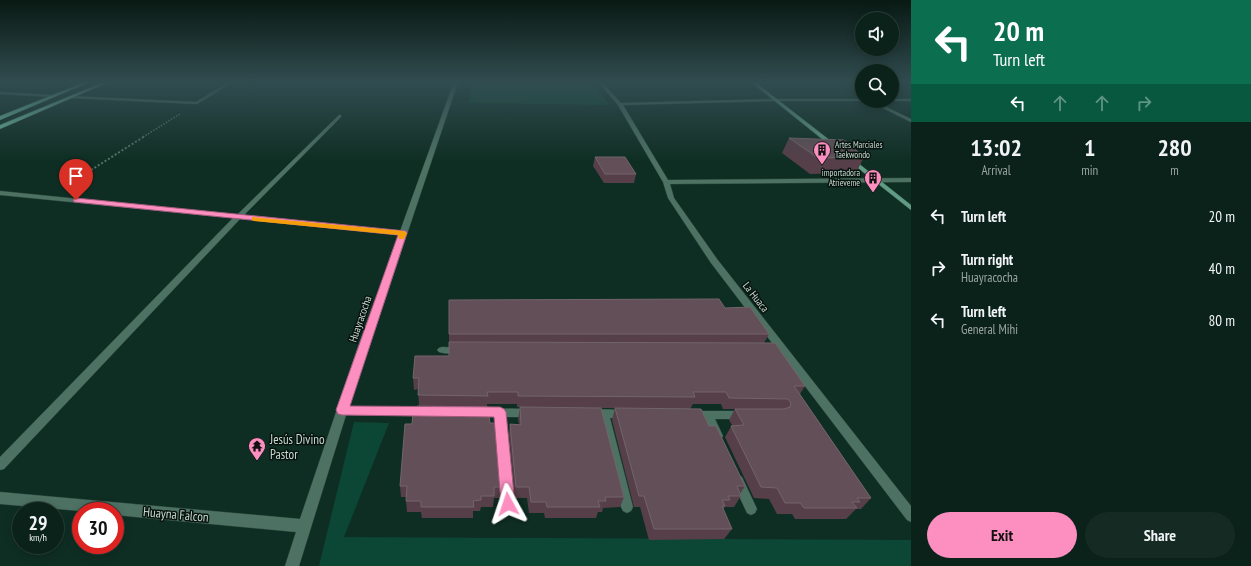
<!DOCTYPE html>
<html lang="en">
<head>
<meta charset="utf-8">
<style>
  :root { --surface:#0b221a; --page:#142a23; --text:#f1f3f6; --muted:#9aa4a2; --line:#2b3f39; --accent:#fd8ec0 }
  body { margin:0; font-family:"PT Sans Narrow",sans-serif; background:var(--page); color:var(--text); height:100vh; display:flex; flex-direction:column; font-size:15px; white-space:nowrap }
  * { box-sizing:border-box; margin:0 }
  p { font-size:13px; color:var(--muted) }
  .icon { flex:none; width:22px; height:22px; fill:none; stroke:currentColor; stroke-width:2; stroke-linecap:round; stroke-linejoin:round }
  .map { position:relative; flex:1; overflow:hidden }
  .details { display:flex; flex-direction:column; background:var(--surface); width:340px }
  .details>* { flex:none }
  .hud { background:#0b6e4f; color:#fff; overflow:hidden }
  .tools { position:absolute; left:855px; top:12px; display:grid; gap:8px }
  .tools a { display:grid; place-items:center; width:44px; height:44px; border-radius:50%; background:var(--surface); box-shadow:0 2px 10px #0003,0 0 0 1px var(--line); font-size:20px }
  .speed { position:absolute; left:12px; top:502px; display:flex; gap:8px; font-size:20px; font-weight:700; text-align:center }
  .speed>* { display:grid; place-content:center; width:52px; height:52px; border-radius:50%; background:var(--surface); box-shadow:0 2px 10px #0003,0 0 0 1px var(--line); line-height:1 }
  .speed small { font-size:10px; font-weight:400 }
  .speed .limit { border:6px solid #d22; background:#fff; color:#111 }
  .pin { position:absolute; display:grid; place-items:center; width:34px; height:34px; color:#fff; margin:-41px -17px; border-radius:50% 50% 50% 0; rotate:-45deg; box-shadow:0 0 4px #0007 }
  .pin .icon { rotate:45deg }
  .me { position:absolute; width:44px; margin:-22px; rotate:355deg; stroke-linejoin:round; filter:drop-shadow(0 0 3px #0008) }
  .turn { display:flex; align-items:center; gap:14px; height:84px; padding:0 16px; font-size:18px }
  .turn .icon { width:52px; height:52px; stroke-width:2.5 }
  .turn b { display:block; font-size:28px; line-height:34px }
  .lanes { display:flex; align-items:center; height:38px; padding:0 16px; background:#0003; justify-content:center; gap:20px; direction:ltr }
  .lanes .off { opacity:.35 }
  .eta { display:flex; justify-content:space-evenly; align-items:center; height:68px; text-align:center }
  .eta b { font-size:24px; font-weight:600; line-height:28px }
  .action { display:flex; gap:8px; margin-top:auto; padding:8px 16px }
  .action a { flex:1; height:46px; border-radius:24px; background:var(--accent); color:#111; font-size:16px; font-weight:600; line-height:46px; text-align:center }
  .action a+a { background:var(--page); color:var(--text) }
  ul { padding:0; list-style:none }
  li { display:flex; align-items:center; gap:12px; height:52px; padding:0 16px }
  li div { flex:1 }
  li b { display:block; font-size:15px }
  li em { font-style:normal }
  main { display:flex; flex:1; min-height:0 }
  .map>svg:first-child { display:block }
  .green { fill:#0c4635 }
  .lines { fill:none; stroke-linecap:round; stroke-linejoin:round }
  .street-casing { stroke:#2d493f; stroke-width:1 }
  .secondary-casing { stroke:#2d493f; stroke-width:1 }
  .primary-casing { stroke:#2d493f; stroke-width:1 }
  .path-far1 { stroke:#577167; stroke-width:1.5; stroke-dasharray:1.5 1.5; stroke-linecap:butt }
  .path { stroke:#577167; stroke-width:2; stroke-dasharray:2 2; stroke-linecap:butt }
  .street { fill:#4d7163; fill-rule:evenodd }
  .secondary { fill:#609b85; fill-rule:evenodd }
  .primary { fill:#6ebb9f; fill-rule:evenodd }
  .wall { fill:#563f48 }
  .building { fill:#624f57; stroke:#72656a }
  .route { fill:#fd8ec0; stroke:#a45c7d }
  .slow { fill:#f59e0b }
  .labels { text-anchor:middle; stroke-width:3; stroke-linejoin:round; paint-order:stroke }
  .far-poi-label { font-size:9px; fill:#c8d9d1; stroke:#07130e; text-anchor:start }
  .street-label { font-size:11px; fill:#c8d9d1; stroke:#07130e }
  .near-poi-label { font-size:13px; fill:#c8d9d1; stroke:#07130e; text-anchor:start }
  .near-street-label { font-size:13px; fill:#c8d9d1; stroke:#07130e }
</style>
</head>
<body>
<main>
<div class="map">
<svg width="911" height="566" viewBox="0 0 911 566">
  <rect width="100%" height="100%" fill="#0f2e23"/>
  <!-- green -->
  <path class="green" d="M 473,82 L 592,82 L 609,105 L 469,103 Z
    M 354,422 L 389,423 L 344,537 L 911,540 L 911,566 L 319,566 Z"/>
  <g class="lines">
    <!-- street casing -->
    <g class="street-casing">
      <path id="street" d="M 229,82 L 233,82 L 197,104 L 70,98 L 68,97 L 70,96 L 196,102 Z
        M 454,82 L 458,82 L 349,407 L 427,408 L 431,409 L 432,412 L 431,415 L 427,416 L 346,415 L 299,566 L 285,566 L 296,532 L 115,515 L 115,511 L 81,511 L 0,504 L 0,492 L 300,519 L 358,347 L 399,235 L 240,219 L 4,469 L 0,470 L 0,457 L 233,218 L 0,195 L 0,191 L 237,215 L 339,115 L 341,115 L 341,117 L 244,215 L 400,231 Z
        M 598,82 L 602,82 L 621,103 L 776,99 L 862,99 L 862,101 L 863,101 L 776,101 L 623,105 L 668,180 L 911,178 L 911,182 L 670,184 L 674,198 L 717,259 L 911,506 L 911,522 L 907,520 L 711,263 L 668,198 L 663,182 L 618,105 Z
        M 0,92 L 53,95 L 55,96 L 53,97 L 0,94 Z
        M 892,99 L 911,99 L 911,101 L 891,101 L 892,101 Z
        M 869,101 L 874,101 L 911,119 L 911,122 Z
        M 442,347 L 462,348 L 464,350 L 462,352 C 456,354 445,354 439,352 L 437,350 L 439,348 Z
        M 478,408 L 529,409 L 533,410 L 534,413 L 533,416 L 529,417 L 506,417 L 514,504 L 512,508 L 508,510 L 504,508 L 502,504 L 495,417 L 474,415 L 473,412 L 474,409 Z
        M 592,409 L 625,410 L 629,411 L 630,414 L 629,417 L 625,418 L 610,418 L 633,507 L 631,511 L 627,513 L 623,511 L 621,507 L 599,418 L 588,416 L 587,413 L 588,410 Z
        M 694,411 L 743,411 L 747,412 L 748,415 L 747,418 L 743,419 L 715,419 L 723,436 L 721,439 L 717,441 L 713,439 L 704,419 L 690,418 L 689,415 L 690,412 Z
        M 738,475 L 742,477 L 757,509 L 755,513 L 751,515 L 747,513 L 732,481 L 734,477 Z"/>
    </g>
    <!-- secondary casing -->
    <g class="secondary-casing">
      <path id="secondary" d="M 751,82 L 755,82 L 836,145 L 836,147 L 832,147 Z
        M 849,159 L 853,159 L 911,205 L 911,210 L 849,161 Z"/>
    </g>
    <!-- primary casing -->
    <g class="primary-casing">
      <path id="primary" d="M 85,82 L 90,82 L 0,120 L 0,116 Z
        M 104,82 L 109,82 L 0,129 L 0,125 Z"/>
    </g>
    <!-- path-far1 -->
    <path class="path-far1" d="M 143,137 L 180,114"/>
    <!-- path -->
    <path class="path" d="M 64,187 L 145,136"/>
    <!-- street -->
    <use href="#street" class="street"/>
    <!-- secondary -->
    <use href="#secondary" class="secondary"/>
    <!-- primary -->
    <use href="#primary" class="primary"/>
  </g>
  <!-- wall -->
  <path class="wall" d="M 789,138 L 864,157 L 856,173 L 810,174 L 782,153 Z
    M 595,157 L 636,174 L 634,183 L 604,183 L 593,166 Z
    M 449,300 L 725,308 L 769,334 L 764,343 L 805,386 L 800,394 L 871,498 L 861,509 L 856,509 L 846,519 L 795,519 L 792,514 L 777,514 L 769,499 L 754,498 L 725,437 L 732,425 L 729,420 L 735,409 L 723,409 L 721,404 L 693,404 L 690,409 L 517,407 L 517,404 L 487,404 L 487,407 L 419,406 L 418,389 L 414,390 L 413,378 L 449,356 Z
    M 520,407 L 624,497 L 620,507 L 603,508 L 602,512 L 598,512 L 596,518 L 545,518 L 544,513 L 529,513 L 527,498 L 515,498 L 509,435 L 510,424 L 519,424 L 518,419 Z
    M 615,408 L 709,426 L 745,486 L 740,494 L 741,496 L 734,507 L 725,507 L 723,510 L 732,529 L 724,539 L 649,540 L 640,507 L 634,507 L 612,420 Z
    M 417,413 L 490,423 L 501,487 L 500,498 L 494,498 L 493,507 L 481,507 L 480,511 L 473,511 L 473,518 L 422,518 L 421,512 L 407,512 L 406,501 L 406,497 L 401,497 L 400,486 L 412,424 Z"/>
  <!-- building -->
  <path class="building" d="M 789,138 L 844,140 L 864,157 L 818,158 Z
    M 595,157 L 625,157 L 636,174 L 605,174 Z
    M 719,299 L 725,308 L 750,307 L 769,334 L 449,334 L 449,300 Z
    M 449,342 L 775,343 L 805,386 L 794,386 L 871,498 L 857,498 L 860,502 L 852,502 L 857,508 L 804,508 L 800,503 L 785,503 L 777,488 L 761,487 L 731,426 L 744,425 L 735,409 L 784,409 L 790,407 L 791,403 L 788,399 L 729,398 L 726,392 L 693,392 L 695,397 L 518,396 L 518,392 L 487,392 L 488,396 L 418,395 L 419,378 L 413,378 L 415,356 L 449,356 Z
    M 417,406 L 488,407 L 490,423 L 496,423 L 501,487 L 494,487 L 494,496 L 481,496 L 481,500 L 473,501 L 474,507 L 421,507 L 421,501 L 406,501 L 407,486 L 400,486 L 405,424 L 412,424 L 413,413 L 417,413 Z
    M 520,407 L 601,408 L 624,497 L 605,497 L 606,501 L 598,501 L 600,507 L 547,507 L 546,502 L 531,502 L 529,487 L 516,487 L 510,424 L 521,425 Z
    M 615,408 L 701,409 L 709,426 L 716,426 L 745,486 L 737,486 L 741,496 L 728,496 L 730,500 L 722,500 L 725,506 L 722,506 L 732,529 L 654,529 L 644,496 L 639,496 Z"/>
  <!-- sky -->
  <linearGradient id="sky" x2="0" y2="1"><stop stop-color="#081913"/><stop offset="0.51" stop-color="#314c50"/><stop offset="1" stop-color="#314c50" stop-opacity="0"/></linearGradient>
  <rect width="911" height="161" fill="url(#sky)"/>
  <!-- route -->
  <path class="route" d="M 76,198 L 406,231 L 407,233 L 350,406 L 500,407 L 504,409 L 506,412 L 515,504 L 513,509 L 508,511 L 503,509 L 501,504 L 494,417 L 342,415 L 338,414 L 336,410 L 398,235 L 74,202 L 73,200 Z"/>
  <!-- slow -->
  <path class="slow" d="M 252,217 L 403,231 L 407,233 L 404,239 L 399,239 L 398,235 L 254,221 L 252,220 Z"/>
  <!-- icons -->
  <defs>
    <g id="building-pin" transform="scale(0.9)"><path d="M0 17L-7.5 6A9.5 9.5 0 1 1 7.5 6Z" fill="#fd8ec0" stroke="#07130e"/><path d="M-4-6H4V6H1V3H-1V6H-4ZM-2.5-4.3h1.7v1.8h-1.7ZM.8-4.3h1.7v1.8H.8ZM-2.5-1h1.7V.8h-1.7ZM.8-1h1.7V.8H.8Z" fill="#111"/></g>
    <g id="temple-pin" transform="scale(0.9)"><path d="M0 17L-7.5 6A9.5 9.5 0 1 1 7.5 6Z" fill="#fd8ec0" stroke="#07130e"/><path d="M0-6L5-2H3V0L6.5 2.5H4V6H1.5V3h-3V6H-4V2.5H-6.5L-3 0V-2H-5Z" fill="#111"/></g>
  </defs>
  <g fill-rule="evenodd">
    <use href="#building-pin" x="822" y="150"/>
    <use href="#building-pin" x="873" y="178"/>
    <use href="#temple-pin" x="257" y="446"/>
  </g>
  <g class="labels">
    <!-- far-poi labels -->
    <g class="far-poi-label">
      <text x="835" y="148">Artes Marciales<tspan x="835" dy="10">Taekwondo</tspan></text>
      <text x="860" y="176" text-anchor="end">importadora<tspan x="860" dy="10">Atrieveme</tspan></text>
    </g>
    <!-- street labels -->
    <g class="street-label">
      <text transform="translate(756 297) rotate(52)" y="4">La Huaca</text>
      <text transform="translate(360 319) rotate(-71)" y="4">Huayracocha</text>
    </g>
    <!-- near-poi labels -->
    <g class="near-poi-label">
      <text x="270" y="444">Jesús Divino<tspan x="270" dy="15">Pastor</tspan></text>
    </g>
    <!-- near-street labels -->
    <g class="near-street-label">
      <text transform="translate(176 514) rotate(5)" y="5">Huayna Falcon</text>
    </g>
  </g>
</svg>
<div class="tools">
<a><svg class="icon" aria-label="sound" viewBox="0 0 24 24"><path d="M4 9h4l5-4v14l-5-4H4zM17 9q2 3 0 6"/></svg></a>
<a><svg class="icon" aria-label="search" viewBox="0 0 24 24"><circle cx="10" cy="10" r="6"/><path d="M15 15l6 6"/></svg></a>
</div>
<div class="speed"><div>29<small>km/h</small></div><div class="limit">30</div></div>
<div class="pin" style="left:76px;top:200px;background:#d93025"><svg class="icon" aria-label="arrive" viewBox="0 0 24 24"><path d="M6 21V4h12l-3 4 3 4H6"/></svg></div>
<svg class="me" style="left:508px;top:504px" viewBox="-20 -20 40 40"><path d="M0-17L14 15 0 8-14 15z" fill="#fd8ec0" stroke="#fff" stroke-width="4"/></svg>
</div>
<section class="details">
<div class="hud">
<div class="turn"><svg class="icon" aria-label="left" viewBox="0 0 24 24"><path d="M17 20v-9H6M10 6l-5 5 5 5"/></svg><div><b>20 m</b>Turn left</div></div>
<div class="lanes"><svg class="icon" aria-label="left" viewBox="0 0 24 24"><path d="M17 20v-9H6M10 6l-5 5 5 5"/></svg><svg class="icon off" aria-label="ahead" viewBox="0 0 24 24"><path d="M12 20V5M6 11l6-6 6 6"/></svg><svg class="icon off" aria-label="ahead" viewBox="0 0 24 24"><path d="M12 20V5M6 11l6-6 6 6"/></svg><svg class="icon off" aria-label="right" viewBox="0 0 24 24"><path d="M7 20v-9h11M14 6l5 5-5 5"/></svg></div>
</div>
<div class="eta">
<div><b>13:02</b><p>Arrival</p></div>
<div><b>1</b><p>min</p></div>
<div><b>280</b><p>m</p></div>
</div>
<ul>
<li><svg class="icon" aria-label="left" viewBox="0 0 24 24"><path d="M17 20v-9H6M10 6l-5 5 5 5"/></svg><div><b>Turn left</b></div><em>20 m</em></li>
<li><svg class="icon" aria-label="right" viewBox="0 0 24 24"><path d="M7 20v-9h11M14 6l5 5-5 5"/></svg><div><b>Turn right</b><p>Huayracocha</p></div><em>40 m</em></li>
<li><svg class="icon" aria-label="left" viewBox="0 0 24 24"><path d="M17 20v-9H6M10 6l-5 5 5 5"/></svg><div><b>Turn left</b><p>General Mihi</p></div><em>80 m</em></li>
</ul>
<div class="action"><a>Exit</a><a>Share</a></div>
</section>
</main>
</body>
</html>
